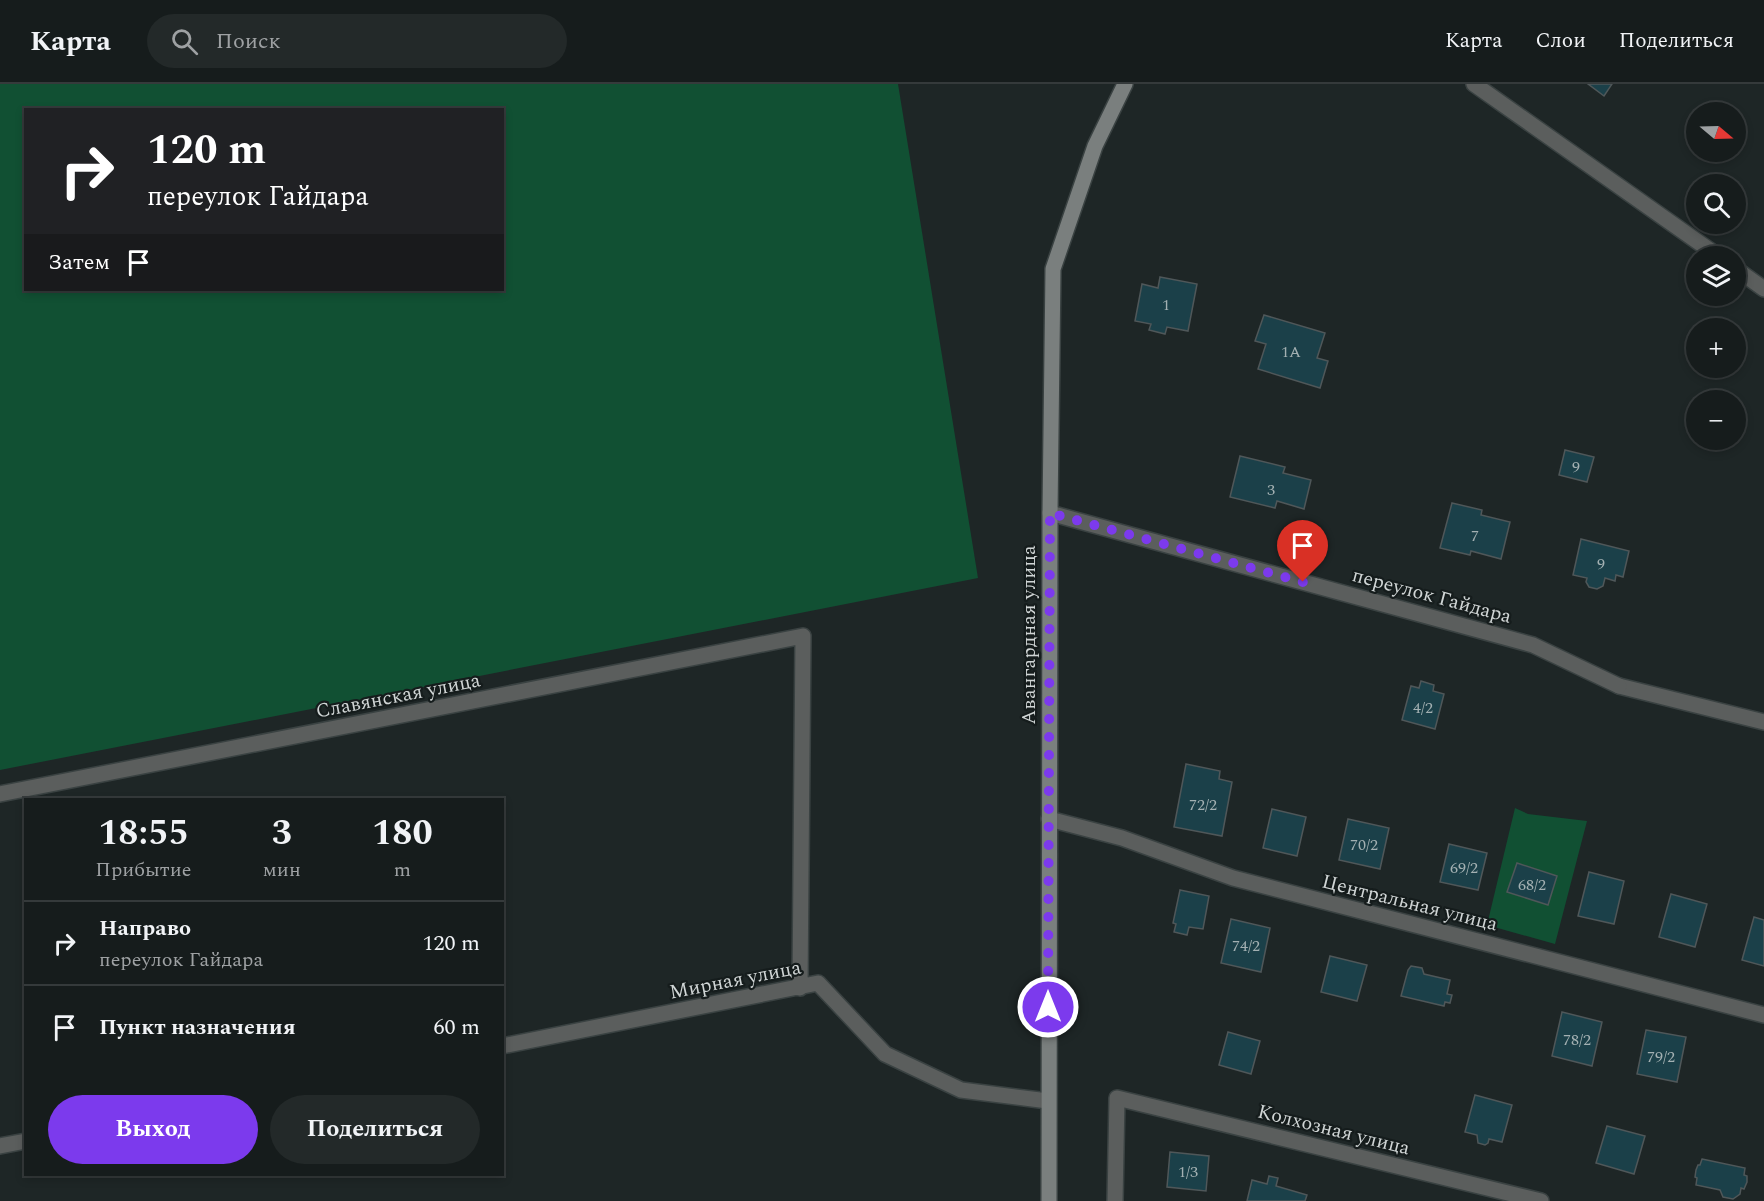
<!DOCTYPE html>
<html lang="ru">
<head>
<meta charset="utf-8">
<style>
  :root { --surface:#161c1c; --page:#232929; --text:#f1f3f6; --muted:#9ea1a3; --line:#353a3b; --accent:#7c3aed }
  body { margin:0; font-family:Spectral,serif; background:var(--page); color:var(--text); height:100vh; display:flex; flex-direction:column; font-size:22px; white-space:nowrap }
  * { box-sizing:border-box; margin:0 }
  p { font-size:20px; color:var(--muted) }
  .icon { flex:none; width:33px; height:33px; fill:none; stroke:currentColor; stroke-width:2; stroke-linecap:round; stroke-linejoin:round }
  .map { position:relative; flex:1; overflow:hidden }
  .details { position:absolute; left:24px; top:714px; width:480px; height:378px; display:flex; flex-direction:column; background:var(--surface); border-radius:0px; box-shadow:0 3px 9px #0003,0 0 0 2px var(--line) }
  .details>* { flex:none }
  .top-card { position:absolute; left:24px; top:24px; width:480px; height:183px; border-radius:0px; box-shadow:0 3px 9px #0003,0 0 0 2px var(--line); background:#202124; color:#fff; overflow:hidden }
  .needle { width:39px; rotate:109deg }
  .controls { position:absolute; left:1686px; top:18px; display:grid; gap:12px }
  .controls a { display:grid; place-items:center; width:60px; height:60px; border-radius:50%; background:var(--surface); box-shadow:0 3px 9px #0003,0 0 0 2px var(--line); font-size:30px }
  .pin { position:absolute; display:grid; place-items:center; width:51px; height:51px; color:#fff; margin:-62px -26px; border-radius:50% 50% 50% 0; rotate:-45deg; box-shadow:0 0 6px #0007 }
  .pin .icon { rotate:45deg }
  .me { position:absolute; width:66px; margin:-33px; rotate:0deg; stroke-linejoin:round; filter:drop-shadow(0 0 4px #0008) }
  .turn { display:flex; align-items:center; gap:21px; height:126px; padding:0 24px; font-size:27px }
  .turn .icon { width:78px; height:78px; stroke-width:2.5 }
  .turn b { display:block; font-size:42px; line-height:51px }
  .then { display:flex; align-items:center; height:57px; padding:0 24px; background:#0003; gap:12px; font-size:22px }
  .eta { display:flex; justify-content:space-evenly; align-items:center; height:102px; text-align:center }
  .eta b { font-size:36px; font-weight:700; line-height:42px }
  .primary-button { display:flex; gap:12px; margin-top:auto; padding:12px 24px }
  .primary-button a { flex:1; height:69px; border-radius:36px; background:var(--accent); color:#fff; font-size:24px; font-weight:700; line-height:69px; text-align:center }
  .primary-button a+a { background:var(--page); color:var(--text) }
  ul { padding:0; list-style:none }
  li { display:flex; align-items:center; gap:18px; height:84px; padding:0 24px; border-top:2px solid var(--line) }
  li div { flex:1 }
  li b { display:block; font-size:22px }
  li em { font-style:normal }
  header { display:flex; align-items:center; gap:36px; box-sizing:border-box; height:84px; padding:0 30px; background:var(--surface); border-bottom:2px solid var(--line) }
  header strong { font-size:28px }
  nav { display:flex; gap:33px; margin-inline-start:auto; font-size:21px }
  .search { width:420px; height:54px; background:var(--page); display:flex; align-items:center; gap:15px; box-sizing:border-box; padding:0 21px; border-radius:33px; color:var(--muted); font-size:22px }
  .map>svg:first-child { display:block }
  .green { fill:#115033; fill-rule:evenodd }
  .building { fill:#1b4049; stroke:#4f5759; stroke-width:1.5 }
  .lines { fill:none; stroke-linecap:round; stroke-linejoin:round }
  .lane-casing { stroke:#3a4242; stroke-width:18 }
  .street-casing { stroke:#3a4242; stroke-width:18 }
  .secondary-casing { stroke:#3a4242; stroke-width:18 }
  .lane { stroke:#5b5e5d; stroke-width:15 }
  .street { stroke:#5b5e5d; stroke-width:15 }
  .secondary { stroke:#7a7f7e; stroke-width:15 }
  .route { stroke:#7c3aed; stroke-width:10; stroke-dasharray:0 18 }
  .labels { text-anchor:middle; stroke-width:4.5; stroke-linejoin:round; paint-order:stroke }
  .number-label { font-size:16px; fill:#a3b0b2 }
  .street-label { font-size:20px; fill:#d0d5d5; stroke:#151c1c }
</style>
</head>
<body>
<header>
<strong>Карта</strong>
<div class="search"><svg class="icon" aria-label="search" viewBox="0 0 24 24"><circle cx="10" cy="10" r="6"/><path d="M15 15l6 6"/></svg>Поиск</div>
<nav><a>Карта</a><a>Слои</a><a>Поделиться</a></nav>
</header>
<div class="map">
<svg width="1764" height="1117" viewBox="0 0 1764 1117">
  <rect width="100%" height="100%" fill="#1e2626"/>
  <!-- green -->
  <path class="green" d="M 0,0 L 898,0 L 978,494 L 0,686 ZM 26,26 L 502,26 L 502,206 L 26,206 Z
    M 1515,724 L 1528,730 L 1587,737 L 1555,860 L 1487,841 Z"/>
  <!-- building -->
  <path class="building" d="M 1588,0 L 1612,0 L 1604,12 Z
    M 1160,193 L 1197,200 L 1188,247 L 1167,243 L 1165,250 L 1149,246 L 1151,240 L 1135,237 L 1142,200 L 1158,204 Z
    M 1264,231 L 1325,249 L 1317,274 L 1328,277 L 1320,304 L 1258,285 L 1266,260 L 1255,257 Z
    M 1565,366 L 1594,373 L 1587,398 L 1559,391 Z
    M 1240,372 L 1285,383 L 1283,389 L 1311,396 L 1304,425 L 1277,417 L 1275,424 L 1230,413 Z
    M 1452,419 L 1482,426 L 1481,431 L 1510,438 L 1501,475 L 1471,467 L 1470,471 L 1440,464 Z
    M 1581,455 L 1629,467 L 1623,493 L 1616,491 L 1615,497 L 1605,494 L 1603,502 L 1597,505 L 1589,503 L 1586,498 L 1587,494 L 1573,491 Z
    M 1421,597 L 1434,601 L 1433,607 L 1444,610 L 1435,645 L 1402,636 L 1411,602 L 1419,604 Z
    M 1186,680 L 1220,687 L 1219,695 L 1232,698 L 1222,752 L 1174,743 Z
    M 1272,725 L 1306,733 L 1297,772 L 1263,764 Z
    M 1348,735 L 1389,744 L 1380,785 L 1339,776 Z
    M 1449,760 L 1487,769 L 1478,806 L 1440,798 Z
    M 1517,779 L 1557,792 L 1548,821 L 1507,808 Z
    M 1589,788 L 1624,797 L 1614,840 L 1578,832 Z
    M 1180,806 L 1209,812 L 1203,845 L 1189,843 L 1187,851 L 1174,848 L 1176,840 L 1173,839 Z
    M 1671,810 L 1707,820 L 1695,863 L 1659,853 Z
    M 1754,833 L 1764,836 L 1764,882 L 1742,876 Z
    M 1231,835 L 1270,844 L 1261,888 L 1221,879 Z
    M 1330,872 L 1367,881 L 1357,917 L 1321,908 Z
    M 1411,882 L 1422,884 L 1424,890 L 1450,896 L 1447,910 L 1452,911 L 1450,919 L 1445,918 L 1444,922 L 1401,912 L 1408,886 Z
    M 1562,928 L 1602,938 L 1592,982 L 1552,972 Z
    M 1646,946 L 1686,953 L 1677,998 L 1637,990 Z
    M 1228,948 L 1260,957 L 1251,990 L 1219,981 Z
    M 1475,1011 L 1512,1021 L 1502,1058 L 1489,1055 L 1488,1059 L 1485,1061 L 1478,1059 L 1477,1051 L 1465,1048 Z
    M 1607,1042 L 1645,1052 L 1634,1090 L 1596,1079 Z
    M 1170,1068 L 1209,1072 L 1206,1107 L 1167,1103 Z
    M 1702,1075 L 1745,1084 L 1744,1091 L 1747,1092 L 1747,1098 L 1744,1105 L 1741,1104 L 1740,1110 L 1733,1115 L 1723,1113 L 1720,1106 L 1696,1101 L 1697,1094 L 1695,1093 L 1696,1086 L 1698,1081 L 1700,1081 Z
    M 1269,1092 L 1278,1094 L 1276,1102 L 1307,1111 L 1305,1117 L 1247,1117 L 1252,1096 L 1267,1100 Z"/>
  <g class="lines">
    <!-- lane casing -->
    <g class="lane-casing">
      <path id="lane" d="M 1619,602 L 1764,638
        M 1049,735 L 1122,754 L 1233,794 L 1764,931"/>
    </g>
    <!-- street casing -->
    <g class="street-casing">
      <path id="street" d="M 1474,0 L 1718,172
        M 1736,185 L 1764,205
        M 1050,429 L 1533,561 L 1619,602
        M 0,710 L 803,552 L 800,904
        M 502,962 L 818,899 L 885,970 L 961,1006 L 1048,1017
        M 0,1062 L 26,1057
        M 1115,1117 L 1117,1014 L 1541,1117"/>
    </g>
    <!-- secondary casing -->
    <g class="secondary-casing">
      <path id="secondary" d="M 1049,1117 L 1050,429 L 1053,185 L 1095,62 L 1125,0"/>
    </g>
    <!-- lane -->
    <use href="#lane" class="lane"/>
    <!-- street -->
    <use href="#street" class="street"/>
    <!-- secondary -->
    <use href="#secondary" class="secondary"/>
  </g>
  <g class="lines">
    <!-- route -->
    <path class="route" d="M 1048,923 L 1050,429 L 1303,498"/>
  </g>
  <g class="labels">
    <!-- number labels -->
    <g class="number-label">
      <text x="1166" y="226">1</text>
      <text x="1291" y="273">1А</text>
      <text x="1576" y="388">9</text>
      <text x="1271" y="411">3</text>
      <text x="1475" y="457">7</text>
      <text x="1601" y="485">9</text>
      <text x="1423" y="629">4/2</text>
      <text x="1203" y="726">72/2</text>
      <text x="1364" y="766">70/2</text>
      <text x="1464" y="789">69/2</text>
      <text x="1532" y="806">68/2</text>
      <text x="1246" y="867">74/2</text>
      <text x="1577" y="961">78/2</text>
      <text x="1661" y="978">79/2</text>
      <text x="1188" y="1093">1/3</text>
    </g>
    <!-- street labels -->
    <g class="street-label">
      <text transform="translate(1432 511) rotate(15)" y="7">переулок Гайдара</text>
      <text transform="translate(1028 551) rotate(-90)" y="7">Авангардная улица</text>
      <text transform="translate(398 611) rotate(-11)" y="7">Славянская улица</text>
      <text transform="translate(1410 818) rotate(14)" y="7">Центральная улица</text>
      <text transform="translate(735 895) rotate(-11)" y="7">Мирная улица</text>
      <text transform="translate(1334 1045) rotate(14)" y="7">Колхозная улица</text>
    </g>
  </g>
</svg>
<div class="controls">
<a><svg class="needle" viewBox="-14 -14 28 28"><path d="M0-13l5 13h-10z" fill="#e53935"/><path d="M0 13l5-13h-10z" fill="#9ea1a3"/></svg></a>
<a><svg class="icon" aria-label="search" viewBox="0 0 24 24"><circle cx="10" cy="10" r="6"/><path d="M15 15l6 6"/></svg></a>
<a><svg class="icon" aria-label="layers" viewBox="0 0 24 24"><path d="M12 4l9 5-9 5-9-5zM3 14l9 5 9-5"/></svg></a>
<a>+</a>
<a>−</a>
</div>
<div class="pin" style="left:1303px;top:498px;background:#d93025"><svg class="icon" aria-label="arrive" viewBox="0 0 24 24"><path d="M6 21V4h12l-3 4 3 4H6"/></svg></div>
<svg class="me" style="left:1048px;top:923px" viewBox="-20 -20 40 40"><circle r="17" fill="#7c3aed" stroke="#fff" stroke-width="3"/><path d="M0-11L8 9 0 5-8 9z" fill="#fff"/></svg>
<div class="top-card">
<div class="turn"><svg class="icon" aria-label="right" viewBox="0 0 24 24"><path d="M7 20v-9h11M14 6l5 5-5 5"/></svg><div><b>120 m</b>переулок Гайдара</div></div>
<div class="then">Затем<svg class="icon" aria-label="arrive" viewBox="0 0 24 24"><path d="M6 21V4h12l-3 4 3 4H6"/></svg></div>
</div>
<section class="details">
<div class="eta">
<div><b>18:55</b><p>Прибытие</p></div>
<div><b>3</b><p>мин</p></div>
<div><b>180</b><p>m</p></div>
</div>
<ul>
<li><svg class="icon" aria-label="right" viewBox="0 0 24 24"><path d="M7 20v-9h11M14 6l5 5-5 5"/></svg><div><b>Направо</b><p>переулок Гайдара</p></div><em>120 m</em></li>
<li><svg class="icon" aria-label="arrive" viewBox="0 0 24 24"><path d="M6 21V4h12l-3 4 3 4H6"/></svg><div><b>Пункт назначения</b></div><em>60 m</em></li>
</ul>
<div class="primary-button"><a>Выход</a><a>Поделиться</a></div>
</section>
</div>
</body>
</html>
